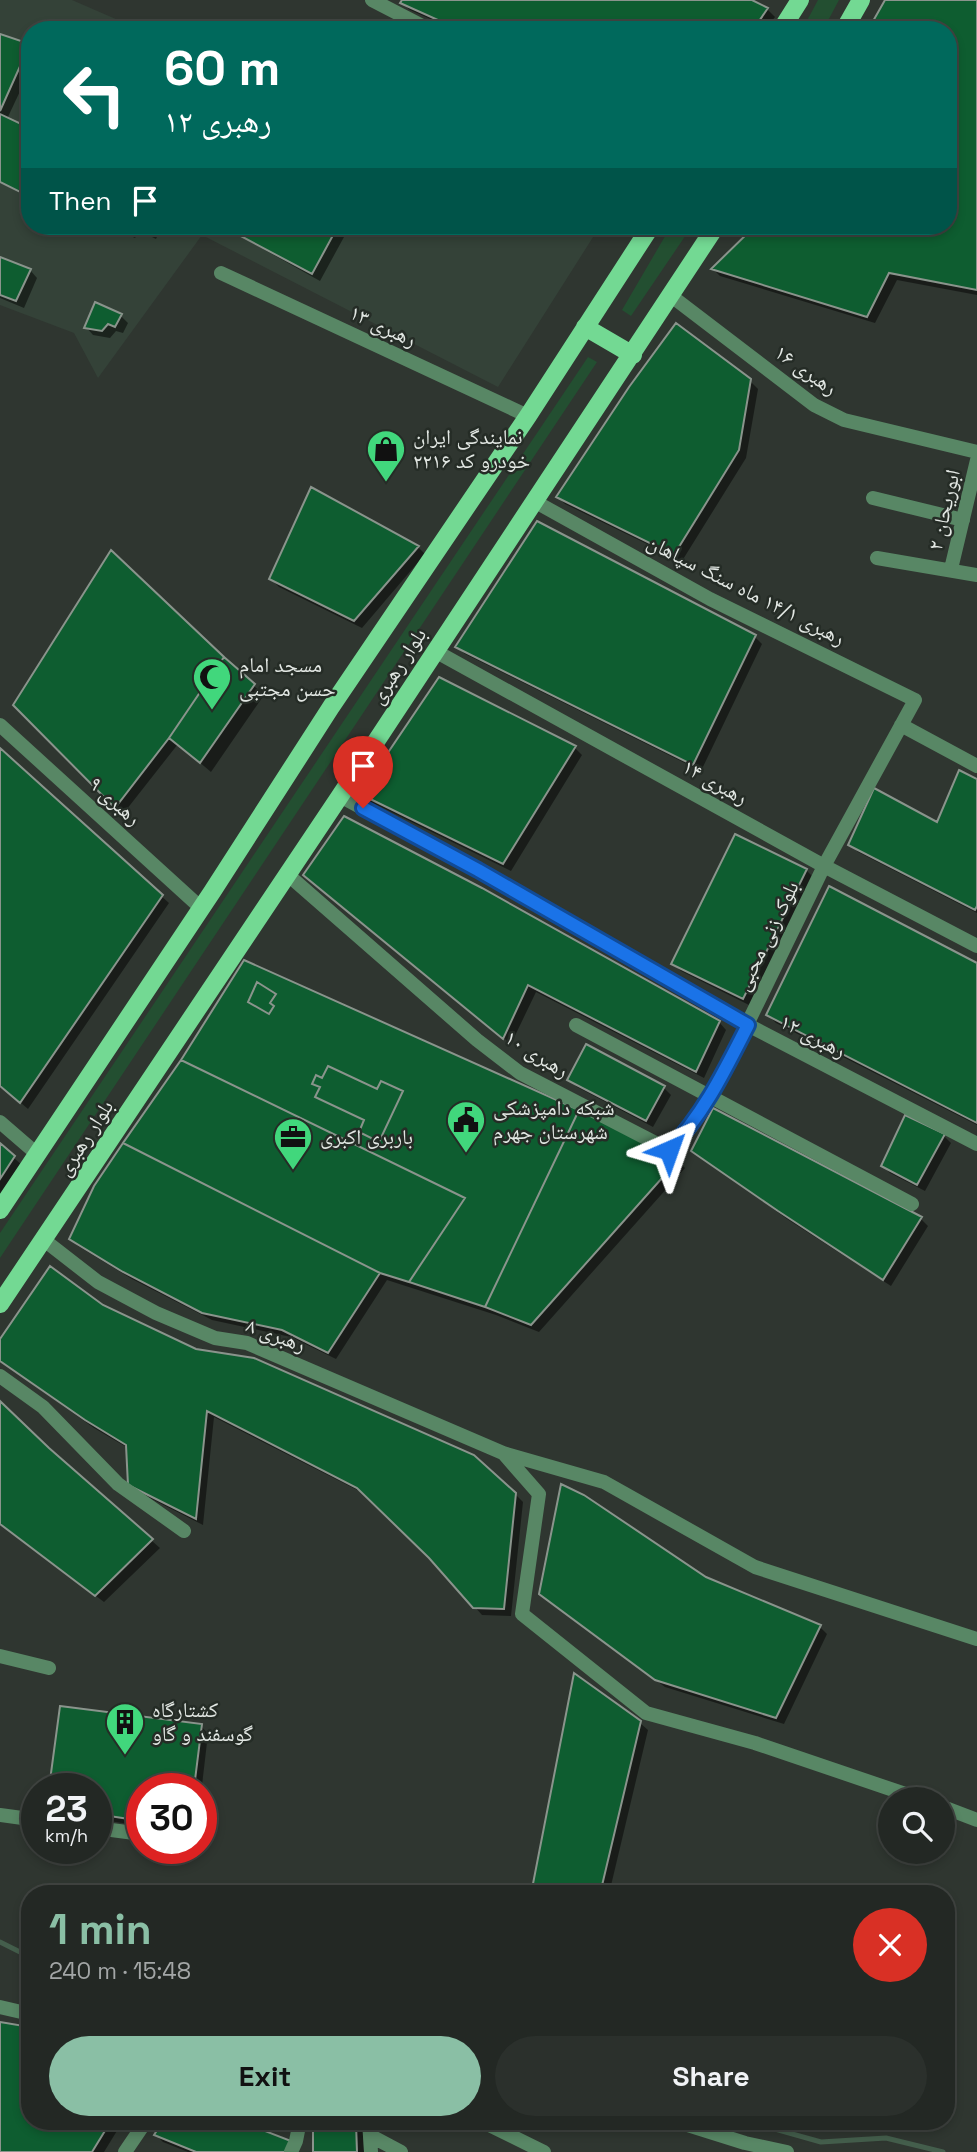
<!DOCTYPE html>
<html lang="en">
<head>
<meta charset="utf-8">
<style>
  :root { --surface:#232824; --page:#2b302c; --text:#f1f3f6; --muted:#a3a6a6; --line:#404441; --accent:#8abfa5 }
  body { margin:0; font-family:"Space Grotesk","Noto Naskh Arabic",sans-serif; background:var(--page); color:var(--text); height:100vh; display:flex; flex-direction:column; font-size:26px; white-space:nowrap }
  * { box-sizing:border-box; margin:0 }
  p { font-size:23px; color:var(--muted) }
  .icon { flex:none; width:38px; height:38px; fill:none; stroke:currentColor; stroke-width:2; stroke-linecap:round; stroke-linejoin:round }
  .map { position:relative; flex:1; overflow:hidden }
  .sheet { position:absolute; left:21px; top:1885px; width:934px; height:245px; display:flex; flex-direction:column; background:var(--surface); border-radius:28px; box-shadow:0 4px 10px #0003,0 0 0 2px var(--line) }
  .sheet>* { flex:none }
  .hud { position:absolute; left:21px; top:21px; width:936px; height:214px; border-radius:28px; box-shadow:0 4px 10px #0003,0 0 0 2px var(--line); background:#00695c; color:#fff; overflow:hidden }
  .tools { position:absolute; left:878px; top:1787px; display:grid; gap:14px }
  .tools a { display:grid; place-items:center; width:77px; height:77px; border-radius:50%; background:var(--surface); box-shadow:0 4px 10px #0003,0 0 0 2px var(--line); font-size:35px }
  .speed { position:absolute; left:21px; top:1773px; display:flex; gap:14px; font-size:35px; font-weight:700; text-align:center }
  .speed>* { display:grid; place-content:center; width:91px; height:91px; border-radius:50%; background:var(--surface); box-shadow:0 4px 10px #0003,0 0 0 2px var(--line); line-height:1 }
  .speed small { font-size:18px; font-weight:400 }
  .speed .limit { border:10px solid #d22; background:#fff; color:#111 }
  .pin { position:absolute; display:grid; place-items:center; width:60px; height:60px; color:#fff; margin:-72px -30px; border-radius:50% 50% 50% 0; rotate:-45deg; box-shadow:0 0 7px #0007 }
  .pin .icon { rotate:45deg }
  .me { position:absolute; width:77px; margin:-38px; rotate:43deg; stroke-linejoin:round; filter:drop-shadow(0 0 5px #0008) }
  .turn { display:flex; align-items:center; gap:24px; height:147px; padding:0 28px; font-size:32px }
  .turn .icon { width:91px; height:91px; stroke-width:2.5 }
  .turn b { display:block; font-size:49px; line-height:60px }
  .then { display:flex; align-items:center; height:66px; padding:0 28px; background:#0003; gap:14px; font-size:26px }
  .round { display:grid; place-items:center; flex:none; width:74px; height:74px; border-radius:37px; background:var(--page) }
  .headline { display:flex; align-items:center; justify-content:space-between; height:119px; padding:0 28px }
  h1 { font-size:42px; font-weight:800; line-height:52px; color:var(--accent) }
  .cta { display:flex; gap:14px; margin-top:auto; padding:14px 28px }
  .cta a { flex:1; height:80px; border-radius:42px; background:var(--accent); color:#111; font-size:28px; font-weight:800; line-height:80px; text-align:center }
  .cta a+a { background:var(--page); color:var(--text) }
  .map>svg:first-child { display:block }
  .built { fill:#344238 }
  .green { fill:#234f31 }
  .shadow { fill:#0007 }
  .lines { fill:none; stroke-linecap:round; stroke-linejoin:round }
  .stream { stroke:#445e4c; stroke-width:5 }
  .building { fill:#0e5d30; stroke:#8a948c; stroke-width:2 }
  .street { stroke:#588765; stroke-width:14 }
  .primary { stroke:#73d993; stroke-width:18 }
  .route-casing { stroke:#114b97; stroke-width:18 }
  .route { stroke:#1a73e8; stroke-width:12 }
  .labels { text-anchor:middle; stroke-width:5; stroke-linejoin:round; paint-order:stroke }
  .street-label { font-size:21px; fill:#e2e7e3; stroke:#252c26 }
  .poi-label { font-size:21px; fill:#e2e7e3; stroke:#252c26; text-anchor:start }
</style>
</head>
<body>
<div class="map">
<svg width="977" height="2152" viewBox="0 0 977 2152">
  <rect width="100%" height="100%" fill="#2f3630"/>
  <!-- built -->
  <path class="built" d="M 0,0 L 72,0 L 141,30 L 30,30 L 30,226 L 576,226 L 595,234 L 498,387 L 202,235 L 98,378 L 74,333 L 0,305 Z"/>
  <!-- green -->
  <path class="green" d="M 818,0 L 839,0 L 823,30 L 802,30 Z
    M 671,226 L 692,226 L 631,316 L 622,310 Z
    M 588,357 L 597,362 L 0,1258 L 0,1233 Z"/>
  <!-- shadow -->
  <path class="shadow" d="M 404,0 L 748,0 L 767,9 L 775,17 L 765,30 L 455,30 L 410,10 L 402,3 Z
    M 887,0 L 977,0 L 977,295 L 897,280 L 875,323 L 720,276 L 713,269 L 757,226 L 948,226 L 948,30 Z
    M 0,36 L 30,46 L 30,70 L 7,119 L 22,126 L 30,109 L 30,199 L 0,182 Z
    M 109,226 L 162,226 L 156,239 L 140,231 L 135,238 Z
    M 222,226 L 350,226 L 320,281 Z
    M 0,259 L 30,270 L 37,278 L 24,308 L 0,298 Z
    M 121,316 L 128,323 L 123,333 L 116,331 L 110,338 L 93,335 L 86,327 Z
    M 750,381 L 758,389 L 746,458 L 682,561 L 565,504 L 558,497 Z
    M 418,547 L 425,554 L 362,628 L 279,587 L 271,579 Z
    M 755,637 L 762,644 L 701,771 L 465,654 L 457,647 Z
    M 226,661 L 264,695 L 211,772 L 178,744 L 123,814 L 15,705 Z
    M 575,748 L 582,755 L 511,871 L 369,801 L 362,794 Z
    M 0,751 L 169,903 L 28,1109 L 0,1085 Z
    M 977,781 L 977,913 L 858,852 L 850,844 L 937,825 Z
    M 736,836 L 806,870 L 814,878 L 751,1006 L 681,971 L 673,964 Z
    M 313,883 L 719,1022 L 726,1030 L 704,1078 L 536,992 L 511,1044 Z
    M 977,965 L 977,1125 L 776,1023 L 768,1015 Z
    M 569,1079 L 663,1087 L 671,1095 L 653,1127 L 577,1087 Z
    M 579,1111 L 678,1161 L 685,1168 L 539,1332 L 496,1315 L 387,1280 L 336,1359 L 291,1337 L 212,1320 L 132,1279 L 78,1246 L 71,1239 Z
    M 906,1118 L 944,1136 L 951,1143 L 925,1191 L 890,1173 L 883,1166 Z
    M 0,1146 L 22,1165 L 0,1198 Z
    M 693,1150 L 921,1219 L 928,1226 L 891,1286 L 787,1219 Z
    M 102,1307 L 515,1494 L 523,1502 L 511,1616 L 482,1615 L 431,1558 L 367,1495 L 214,1417 L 203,1525 L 138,1492 L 128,1448 L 94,1428 L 0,1361 L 0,1342 Z
    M 0,1403 L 48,1449 L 160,1548 L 104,1602 L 0,1524 Z
    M 541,1594 L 820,1627 L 827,1634 L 784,1724 L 665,1687 Z
    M 62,1708 L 201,1726 L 208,1734 L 201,1794 L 201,1788 L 142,1788 L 142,1826 L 96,1819 L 96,1788 L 50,1788 Z
    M 640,1723 L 648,1730 L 609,1894 L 533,1894 Z
    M 0,2023 L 30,2121 L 123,2121 L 104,2152 L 0,2152 Z
    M 166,2121 L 234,2121 L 296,2152 L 188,2152 L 163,2142 L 156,2135 Z
    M 355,2125 L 363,2132 L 364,2152 L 314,2152 Z"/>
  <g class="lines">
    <!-- stream -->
    <path class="stream" d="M 0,1942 L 30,1957
      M 746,2121 L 821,2142 L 886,2138 L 943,2152"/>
  </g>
  <!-- building -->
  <path class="building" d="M 402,0 L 752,0 L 768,8 L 753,30 L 460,30 L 400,3 Z
    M 885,0 L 977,0 L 977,290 L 889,273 L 867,317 L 711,269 L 755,226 L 948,226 L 948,30 L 868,30 Z
    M 0,34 L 30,44 L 0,111 Z
    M 30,105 L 30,197 L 0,182 L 0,114 L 21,124 Z
    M 114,226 L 131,226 L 127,232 Z
    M 135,226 L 152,226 L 149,233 Z
    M 222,226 L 338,226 L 312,274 Z
    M 0,257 L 31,269 L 16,301 L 0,295 Z
    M 95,302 L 122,314 L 115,327 L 108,324 L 102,331 L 84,328 Z
    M 676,323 L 751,379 L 739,450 L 674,555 L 556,497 L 629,387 Z
    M 311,487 L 419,546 L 354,621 L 269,579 Z
    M 537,521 L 756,635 L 693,765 L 455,647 Z
    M 111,550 L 224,657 L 169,738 L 115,808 L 13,705 Z
    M 224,657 L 255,684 L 200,763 L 169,738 Z
    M 439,677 L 576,746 L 503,864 L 360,794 Z
    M 0,748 L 163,895 L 20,1103 L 0,1086 Z
    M 959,770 L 977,779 L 977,906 L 975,910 L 848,845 L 874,788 L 937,822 Z
    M 344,816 L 482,888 L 720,1021 L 696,1072 L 528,985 L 503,1039 L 303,875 Z
    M 735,834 L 807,869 L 743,999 L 671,964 Z
    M 829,886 L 977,963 L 977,1123 L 766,1015 Z
    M 244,960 L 579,1110 L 485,1307 L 409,1282 L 465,1198 L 181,1060 Z
    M 257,982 L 276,994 L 270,1003 L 274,1006 L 269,1014 L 248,1002 Z
    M 586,1044 L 665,1086 L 646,1121 L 567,1080 Z
    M 181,1060 L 465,1198 L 409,1282 L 380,1273 L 123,1143 Z
    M 328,1066 L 377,1089 L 381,1081 L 403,1091 L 379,1142 L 359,1132 L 364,1120 L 315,1097 L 320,1087 L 312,1084 L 316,1075 L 322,1078 Z
    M 713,1108 L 922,1217 L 883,1280 L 778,1211 L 691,1151 Z
    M 579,1110 L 679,1159 L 531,1325 L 485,1307 Z
    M 905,1115 L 945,1134 L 917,1185 L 881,1166 Z
    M 0,1143 L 15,1156 L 0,1179 Z
    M 123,1143 L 380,1273 L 328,1353 L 282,1330 L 202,1313 L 123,1272 L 69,1239 L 94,1186 Z
    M 50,1266 L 103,1305 L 196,1349 L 254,1358 L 474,1455 L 516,1493 L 504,1609 L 473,1608 L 429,1558 L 357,1488 L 207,1411 L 196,1519 L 128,1485 L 126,1445 L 85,1420 L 0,1361 L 0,1339 Z
    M 0,1401 L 49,1448 L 153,1539 L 95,1596 L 0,1524 Z
    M 561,1484 L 584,1495 L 706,1577 L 821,1625 L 776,1718 L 655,1680 L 539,1594 Z
    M 574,1673 L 641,1721 L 600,1894 L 531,1894 Z
    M 60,1706 L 202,1724 L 194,1788 L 142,1788 L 142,1821 L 96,1814 L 96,1788 L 49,1788 Z
    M 0,2022 L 30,2027 L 30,2121 L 111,2121 L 92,2152 L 0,2152 Z
    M 163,2121 L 239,2121 L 291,2141 L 285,2152 L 196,2152 L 154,2135 Z
    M 313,2122 L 356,2123 L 357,2152 L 313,2152 Z"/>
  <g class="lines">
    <!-- street -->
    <path class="street" d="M 372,0 L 430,30
      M 221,273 L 528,416
      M 670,295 L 814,405 L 844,420 L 977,452
      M 873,498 L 963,520
      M 877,558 L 977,575
      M 951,569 L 977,460
      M 435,651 L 824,866 L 977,946
      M 0,725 L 201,908
      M 901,725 L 977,766
      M 340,796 L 478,870 L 748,1025 L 977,1144
      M 287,874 L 477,1040 L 520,1073 L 669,1150 L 691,1127 L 723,1074 L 824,866 L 915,700 L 710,599 L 534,501
      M 576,1025 L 912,1204
      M 0,1122 L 37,1154
      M 44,1240 L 98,1282 L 156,1313 L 215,1338 L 247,1343 L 503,1453 L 604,1482 L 755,1567 L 977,1639
      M 0,1376 L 43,1407 L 118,1484 L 184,1531
      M 504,1454 L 539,1494 L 522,1614 L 646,1713 L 755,1743 L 920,1799
      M 0,1656 L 49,1668
      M 943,1807 L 977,1820
      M 0,1815 L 37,1820
      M 96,1828 L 142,1834
      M 0,2007 L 30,2014
      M 369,2121 L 371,2152
      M 481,2121 L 544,2152
      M 675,2121 L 745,2143 L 787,2152
      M 371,2136 L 401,2152
      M 125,2152 L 146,2121
      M 291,2152 L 296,2141 L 300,2121"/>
    <!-- primary -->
    <path class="primary" d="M 781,30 L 800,0
      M 844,30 L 861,0
      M 585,327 L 633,355
      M 0,1210 L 212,892 L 331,707 L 528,416 L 651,226
      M 0,1304 L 340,796 L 716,226"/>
  </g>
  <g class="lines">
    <!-- route casing -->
    <g class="route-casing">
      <path id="route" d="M 363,808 L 478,870 L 748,1025 C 725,1070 704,1114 669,1150"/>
    </g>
    <!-- route -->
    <use href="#route" class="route"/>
  </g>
  <!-- icons -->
  <defs>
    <g id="shop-pin" transform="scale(2.0125)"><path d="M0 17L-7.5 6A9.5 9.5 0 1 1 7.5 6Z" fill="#41d77c" stroke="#252c26"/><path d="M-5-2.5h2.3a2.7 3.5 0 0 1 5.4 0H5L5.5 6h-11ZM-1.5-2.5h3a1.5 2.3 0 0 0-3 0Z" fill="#111"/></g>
    <g id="mosque-pin" transform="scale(2.0125)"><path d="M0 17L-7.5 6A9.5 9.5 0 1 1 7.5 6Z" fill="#41d77c" stroke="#252c26"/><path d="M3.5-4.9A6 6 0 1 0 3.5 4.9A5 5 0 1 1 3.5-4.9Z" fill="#111"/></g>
    <g id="civic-pin" transform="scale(2.0125)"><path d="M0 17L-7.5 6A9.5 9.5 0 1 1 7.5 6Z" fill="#41d77c" stroke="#252c26"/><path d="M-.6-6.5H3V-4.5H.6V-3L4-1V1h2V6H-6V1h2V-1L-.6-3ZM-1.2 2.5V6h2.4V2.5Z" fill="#111"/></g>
    <g id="office-pin" transform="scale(2.0125)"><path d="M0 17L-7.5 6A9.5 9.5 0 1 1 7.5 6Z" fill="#41d77c" stroke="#252c26"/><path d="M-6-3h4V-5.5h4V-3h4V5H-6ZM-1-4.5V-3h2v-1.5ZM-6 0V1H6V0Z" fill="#111"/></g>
    <g id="building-pin" transform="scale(2.0125)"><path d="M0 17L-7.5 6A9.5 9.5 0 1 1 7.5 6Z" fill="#41d77c" stroke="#252c26"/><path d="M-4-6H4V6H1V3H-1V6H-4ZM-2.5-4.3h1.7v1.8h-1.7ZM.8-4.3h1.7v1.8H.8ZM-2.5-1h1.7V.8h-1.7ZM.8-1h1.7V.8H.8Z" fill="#111"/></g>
  </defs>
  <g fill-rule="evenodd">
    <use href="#shop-pin" x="386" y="449"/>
    <use href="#mosque-pin" x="212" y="677"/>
    <use href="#civic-pin" x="466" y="1120"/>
    <use href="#office-pin" x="293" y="1137"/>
    <use href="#building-pin" x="125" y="1722"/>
  </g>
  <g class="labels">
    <!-- street labels -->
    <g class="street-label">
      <text transform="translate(383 326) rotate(25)" y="7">رهبری ۱۳</text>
      <text transform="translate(806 370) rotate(35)" y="7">رهبری ۱۶</text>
      <text transform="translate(944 510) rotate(-77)" y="7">ابوریحان ۲</text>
      <text transform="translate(746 590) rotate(27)" y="7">رهبری ۱۴/۱ ماه سنگ سپاهان</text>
      <text transform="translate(398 666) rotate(-57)" y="7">بلوار رهبری</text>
      <text transform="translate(715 782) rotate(29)" y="7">رهبری ۱۴</text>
      <text transform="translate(115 801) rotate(42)" y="7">رهبری ۹</text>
      <text transform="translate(767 936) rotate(-64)" y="7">بلوک زنی محبی</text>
      <text transform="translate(813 1036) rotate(27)" y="7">رهبری ۱۲</text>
      <text transform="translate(537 1054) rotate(32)" y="7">رهبری ۱۰</text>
      <text transform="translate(85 1138) rotate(-57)" y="7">بلوار رهبری</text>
      <text transform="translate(276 1335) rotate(20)" y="7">رهبری ۸</text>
    </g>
    <!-- poi labels -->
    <g class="poi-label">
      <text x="413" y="444">نمایندگی ایران<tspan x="413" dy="24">خودرو کد ۲۲۱۶</tspan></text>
      <text x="239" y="672">مسجد امام<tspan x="239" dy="24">حسن مجتبی</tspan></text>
      <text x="493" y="1115">شبکه دامپزشکی<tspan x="493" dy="24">شهرستان جهرم</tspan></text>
      <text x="320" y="1144">باربری اکبری</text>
      <text x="152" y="1717">کشتارگاه<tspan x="152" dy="24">گوسفند و گاو</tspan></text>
    </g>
  </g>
</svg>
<div class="tools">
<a><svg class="icon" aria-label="search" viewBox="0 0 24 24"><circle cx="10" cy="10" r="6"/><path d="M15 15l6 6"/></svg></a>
</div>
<div class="speed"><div>23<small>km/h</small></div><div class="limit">30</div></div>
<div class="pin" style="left:363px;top:808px;background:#d93025"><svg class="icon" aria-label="arrive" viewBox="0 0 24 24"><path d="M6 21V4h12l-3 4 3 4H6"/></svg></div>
<svg class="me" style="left:669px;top:1150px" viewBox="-20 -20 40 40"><path d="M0-17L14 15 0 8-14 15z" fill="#1a73e8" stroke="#fff" stroke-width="4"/></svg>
<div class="hud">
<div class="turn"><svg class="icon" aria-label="left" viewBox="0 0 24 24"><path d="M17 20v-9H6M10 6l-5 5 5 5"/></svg><div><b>60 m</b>رهبری ۱۲</div></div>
<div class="then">Then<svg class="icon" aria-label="arrive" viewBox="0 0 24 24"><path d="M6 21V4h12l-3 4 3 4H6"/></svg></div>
</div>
<section class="sheet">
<div class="headline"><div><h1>1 min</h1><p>240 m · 15:48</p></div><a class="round" style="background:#d93025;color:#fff"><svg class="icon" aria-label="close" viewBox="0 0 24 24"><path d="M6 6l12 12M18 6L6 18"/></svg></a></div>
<div class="cta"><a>Exit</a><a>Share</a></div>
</section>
</div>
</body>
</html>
